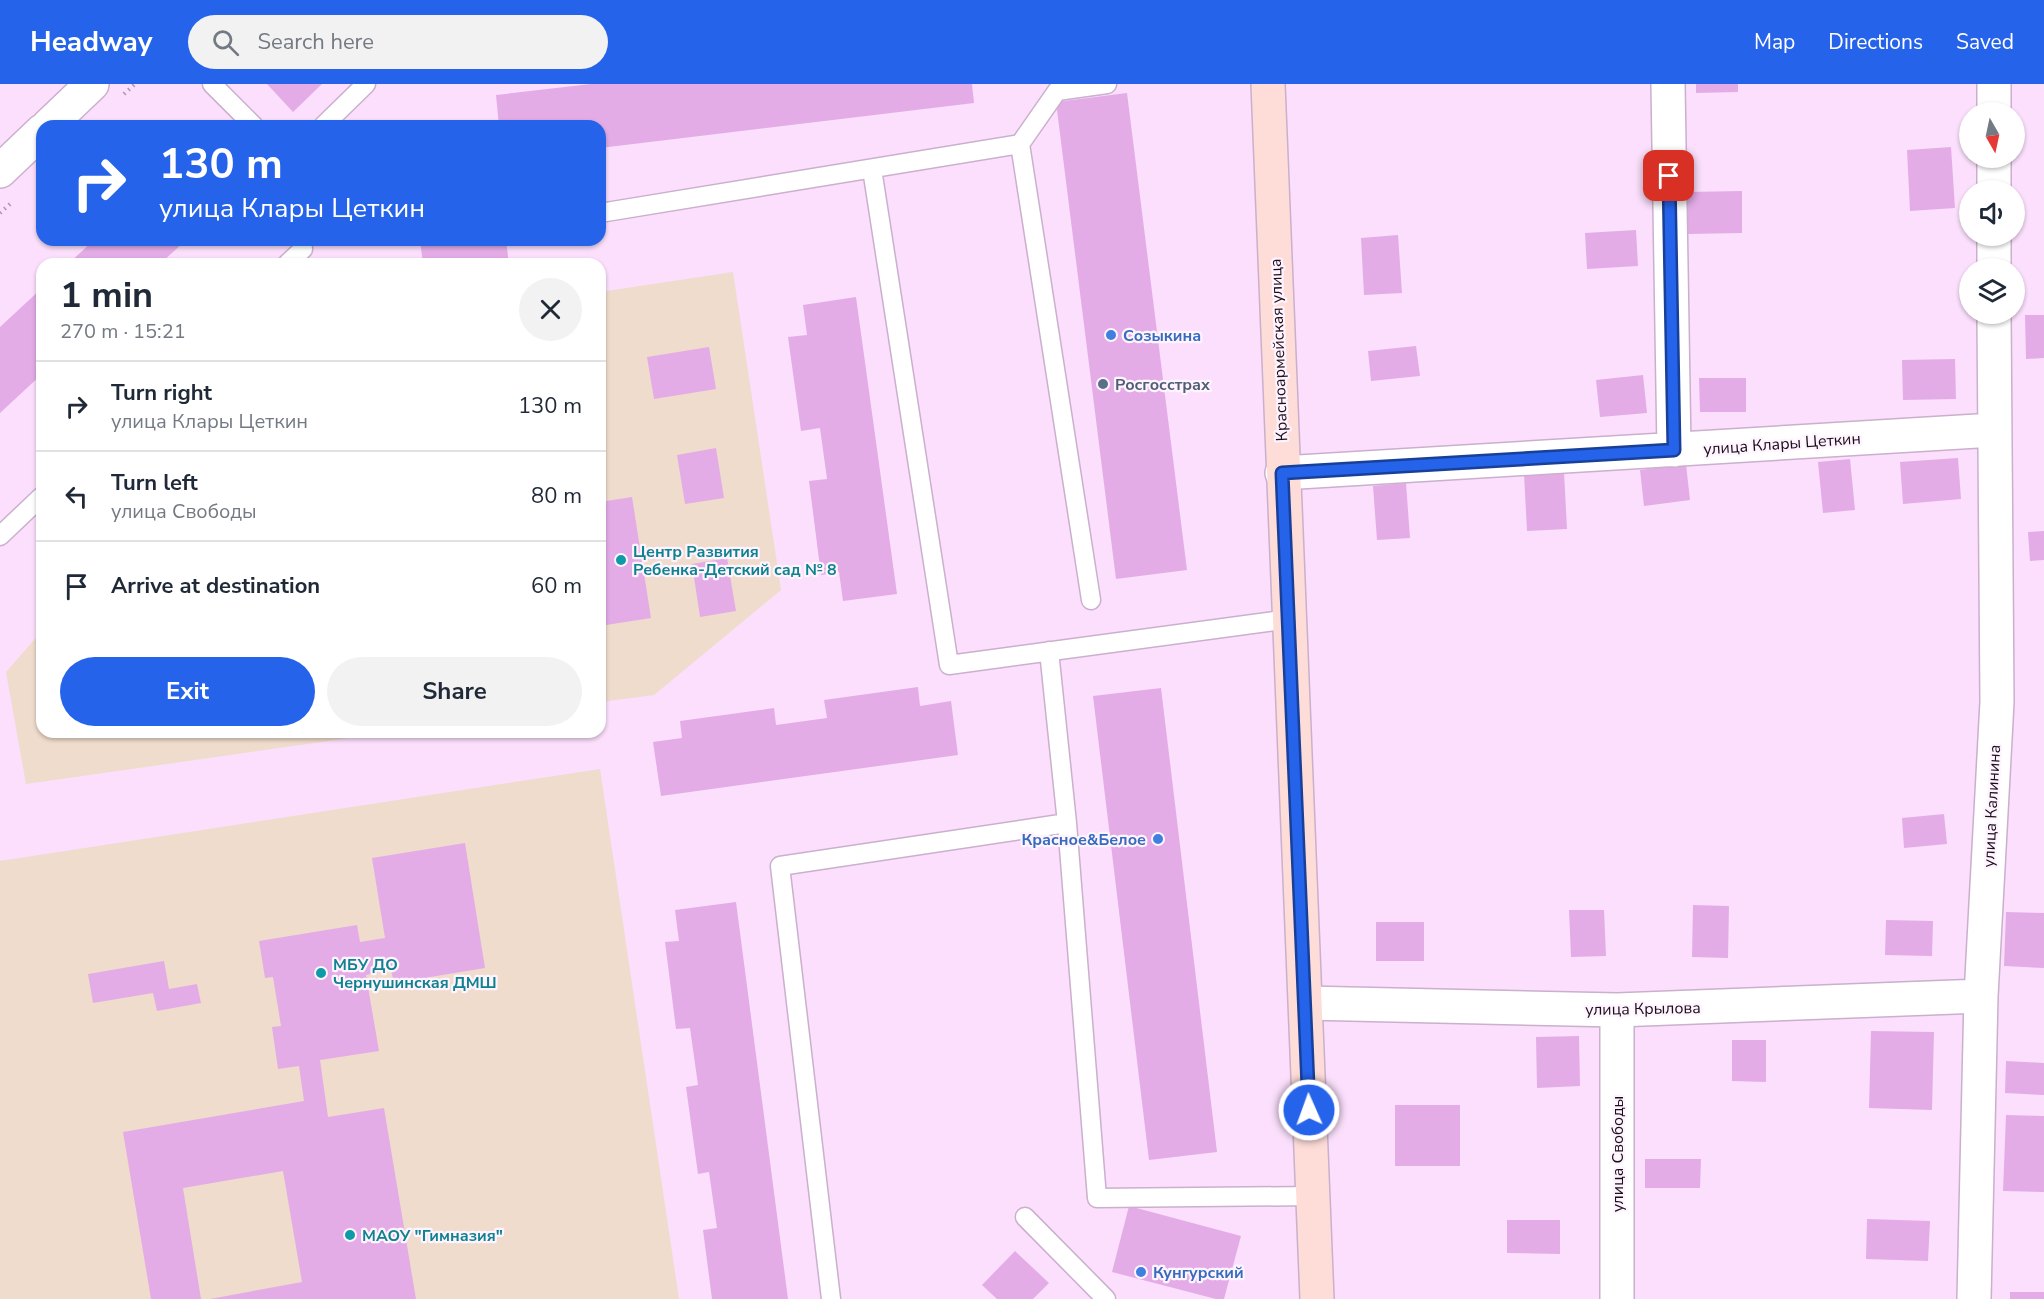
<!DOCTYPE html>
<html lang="en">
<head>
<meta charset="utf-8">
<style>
  :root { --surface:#fff; --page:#f2f2f3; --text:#1f2937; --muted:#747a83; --line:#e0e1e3; --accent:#2563eb }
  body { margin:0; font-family:"Nunito Sans",sans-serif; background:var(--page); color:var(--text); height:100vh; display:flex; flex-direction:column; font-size:22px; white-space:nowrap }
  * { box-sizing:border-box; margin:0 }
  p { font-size:20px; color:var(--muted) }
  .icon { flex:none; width:33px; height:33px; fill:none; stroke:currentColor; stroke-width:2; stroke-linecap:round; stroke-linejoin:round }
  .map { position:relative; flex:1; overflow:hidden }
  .drawer { position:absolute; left:36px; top:174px; width:570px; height:480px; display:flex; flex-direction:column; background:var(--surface); border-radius:18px; box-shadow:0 2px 4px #0004 }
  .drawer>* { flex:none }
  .banner { position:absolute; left:36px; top:36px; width:570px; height:126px; border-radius:18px; box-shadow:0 2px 4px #0004; background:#2563eb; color:#fff; overflow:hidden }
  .needle { width:39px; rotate:171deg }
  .buttons { position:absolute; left:1959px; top:18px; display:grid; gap:12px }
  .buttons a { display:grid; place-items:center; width:66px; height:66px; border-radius:50%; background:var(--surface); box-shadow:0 2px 4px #0004; font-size:30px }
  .pin { position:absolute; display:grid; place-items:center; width:51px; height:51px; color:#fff; margin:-26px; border-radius:12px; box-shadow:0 3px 9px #0006 }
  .me { position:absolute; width:66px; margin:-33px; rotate:358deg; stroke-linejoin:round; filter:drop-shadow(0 0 4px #0008) }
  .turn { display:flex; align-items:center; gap:21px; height:126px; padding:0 24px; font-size:27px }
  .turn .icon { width:78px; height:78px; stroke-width:2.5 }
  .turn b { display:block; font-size:42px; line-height:51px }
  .round { display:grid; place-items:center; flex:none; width:63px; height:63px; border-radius:32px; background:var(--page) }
  .head { display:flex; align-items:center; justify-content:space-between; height:102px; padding:0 24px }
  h1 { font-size:36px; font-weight:700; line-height:45px }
  .action { display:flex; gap:12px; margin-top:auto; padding:12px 24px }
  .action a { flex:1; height:69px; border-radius:36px; background:var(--accent); color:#fff; font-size:24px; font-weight:700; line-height:69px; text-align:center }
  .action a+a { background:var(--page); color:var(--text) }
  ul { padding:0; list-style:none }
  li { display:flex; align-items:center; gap:18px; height:90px; padding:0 24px; border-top:2px solid var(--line) }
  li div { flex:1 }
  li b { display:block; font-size:22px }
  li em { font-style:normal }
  header { display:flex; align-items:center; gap:36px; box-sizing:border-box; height:84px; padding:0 30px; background:var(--accent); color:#fff }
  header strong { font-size:28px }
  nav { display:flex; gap:33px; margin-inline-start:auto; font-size:21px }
  .search { width:420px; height:54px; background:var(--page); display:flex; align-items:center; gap:15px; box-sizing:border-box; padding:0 21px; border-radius:33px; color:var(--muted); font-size:22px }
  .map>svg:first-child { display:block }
  .education { fill:#efdccc }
  .building { fill:#e3ace7 }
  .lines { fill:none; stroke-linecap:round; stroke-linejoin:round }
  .lane-casing { stroke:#cab0cc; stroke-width:21 }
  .street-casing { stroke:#cab0cc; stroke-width:36 }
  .secondary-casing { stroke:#cab0cc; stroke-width:36 }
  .path { stroke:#ac97ad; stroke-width:4; stroke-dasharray:1.5 4.5; stroke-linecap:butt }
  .lane { stroke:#fff; stroke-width:18 }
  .street { stroke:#fff; stroke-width:33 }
  .secondary { stroke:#fedcd8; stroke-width:33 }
  .route-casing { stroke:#184099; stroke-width:15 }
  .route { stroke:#2563eb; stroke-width:10 }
  .shop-dot { fill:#3f7fe0; stroke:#fef3fe; stroke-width:2 }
  .service-dot { fill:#5c6f8a; stroke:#fef3fe; stroke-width:2 }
  .culture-dot { fill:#0f9aa8; stroke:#fef3fe; stroke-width:2 }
  .labels { text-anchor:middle; stroke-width:4.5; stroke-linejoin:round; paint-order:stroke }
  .shop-label { font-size:16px; font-weight:bold; fill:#366cbe; stroke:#fef3fe; text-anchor:start }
  .street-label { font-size:16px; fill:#180f19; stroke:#fef3fe }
  .service-label { font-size:16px; font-weight:bold; fill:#4e5e75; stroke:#fef3fe; text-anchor:start }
  .culture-label { font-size:16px; font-weight:bold; fill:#0d838f; stroke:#fef3fe; text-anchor:start }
</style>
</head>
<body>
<header>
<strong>Headway</strong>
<div class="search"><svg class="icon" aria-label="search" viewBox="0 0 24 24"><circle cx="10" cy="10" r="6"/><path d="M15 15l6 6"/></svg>Search here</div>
<nav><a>Map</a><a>Directions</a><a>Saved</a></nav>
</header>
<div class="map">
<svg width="2044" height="1215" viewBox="0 0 2044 1215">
  <rect width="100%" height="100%" fill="#fbdffc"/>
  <!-- education -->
  <path class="education" d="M 733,188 L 781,506 L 654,611 L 600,618 L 600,208 Z
    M 42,547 L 42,648 L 392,648 L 26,700 L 6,588 Z
    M 600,685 L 679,1215 L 0,1215 L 0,777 Z"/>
  <!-- building -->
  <path class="building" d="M 267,0 L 322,0 L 293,28 Z
    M 591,0 L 972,0 L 974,19 L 600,64 L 600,42 L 499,42 L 496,11 Z
    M 1696,0 L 1738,0 L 1738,8 L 1696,9 Z
    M 1127,9 L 1187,486 L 1116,495 L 1056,18 Z
    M 1951,63 L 1955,124 L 1910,127 L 1907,66 Z
    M 1742,107 L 1742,149 L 1688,150 L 1688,108 Z
    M 1636,146 L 1638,182 L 1587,185 L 1585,149 Z
    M 1398,151 L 1402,209 L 1364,211 L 1361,154 Z
    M 94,156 L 186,156 L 160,180 L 68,180 Z
    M 420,156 L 506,156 L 509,180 L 423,180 Z
    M 42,204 L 42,290 L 0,329 L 0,243 Z
    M 856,213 L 897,510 L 843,517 L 839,488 L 821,491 L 809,397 L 827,395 L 820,344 L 801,347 L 788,253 L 807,251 L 803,221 Z
    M 2025,231 L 2044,231 L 2044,274 L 2026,275 Z
    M 1416,262 L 1420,292 L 1371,297 L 1368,267 Z
    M 709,263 L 716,305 L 654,315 L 647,273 Z
    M 1955,275 L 1956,315 L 1903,316 L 1902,276 Z
    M 1643,291 L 1647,329 L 1600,333 L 1596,296 Z
    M 1699,294 L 1746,294 L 1746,328 L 1700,328 Z
    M 716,364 L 724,414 L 685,420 L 677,371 Z
    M 1958,374 L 1961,415 L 1903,420 L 1900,378 Z
    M 1850,375 L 1855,426 L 1823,429 L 1818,378 Z
    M 1686,380 L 1690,416 L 1644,422 L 1640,386 Z
    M 1564,388 L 1567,445 L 1527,447 L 1524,390 Z
    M 1406,399 L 1410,454 L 1377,456 L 1373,402 Z
    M 632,413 L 651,534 L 600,542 L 600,418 Z
    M 2044,447 L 2044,476 L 2030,477 L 2028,448 Z
    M 727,474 L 736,527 L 700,533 L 692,480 Z
    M 918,603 L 920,622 L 951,617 L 958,671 L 661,712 L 653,658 L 682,654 L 680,637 L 774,624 L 776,641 L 827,634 L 824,616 Z
    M 1161,604 L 1217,1068 L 1149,1076 L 1093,612 Z
    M 1944,730 L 1947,760 L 1904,764 L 1902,734 Z
    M 465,759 L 485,884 L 394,899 L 391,886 L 366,891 L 379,967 L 320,976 L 328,1033 L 384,1024 L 416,1215 L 210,1215 L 302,1198 L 283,1087 L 183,1104 L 201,1215 L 151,1215 L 123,1048 L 304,1017 L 299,982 L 278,985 L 272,943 L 281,942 L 273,893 L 265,894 L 259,857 L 357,841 L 360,858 L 385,854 L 372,774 Z
    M 736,818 L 788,1215 L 712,1215 L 703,1146 L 717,1144 L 709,1088 L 698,1090 L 686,1003 L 698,1001 L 690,944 L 676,945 L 665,858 L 679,857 L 675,826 Z
    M 1693,821 L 1729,822 L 1728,874 L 1692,873 Z
    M 1569,826 L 1604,826 L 1606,872 L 1571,873 Z
    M 2006,828 L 2044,829 L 2044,884 L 2004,882 Z
    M 1886,836 L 1933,837 L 1932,872 L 1885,871 Z
    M 1376,838 L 1424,838 L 1424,877 L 1376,877 Z
    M 164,877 L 169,905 L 197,900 L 201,919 L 157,927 L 153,909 L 93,919 L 88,890 Z
    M 1871,947 L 1934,948 L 1932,1026 L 1869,1024 Z
    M 1579,952 L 1580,1002 L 1537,1004 L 1536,953 Z
    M 1732,956 L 1766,956 L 1766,998 L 1732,997 Z
    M 2006,977 L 2044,979 L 2044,1011 L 2005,1009 Z
    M 1395,1021 L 1460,1021 L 1460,1082 L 1395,1082 Z
    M 2006,1031 L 2044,1032 L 2044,1108 L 2003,1107 Z
    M 1645,1075 L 1701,1075 L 1700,1104 L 1645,1104 Z
    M 1129,1122 L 1241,1152 L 1224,1215 L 1216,1215 L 1112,1188 Z
    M 1867,1135 L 1930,1137 L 1928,1177 L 1866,1175 Z
    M 1507,1136 L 1560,1136 L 1560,1170 L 1507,1169 Z
    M 1015,1167 L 1049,1199 L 1033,1215 L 997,1215 L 982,1201 Z
    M 2010,1208 L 2044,1208 L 2044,1215 L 2010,1215 Z"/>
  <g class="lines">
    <!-- lane casing -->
    <g class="lane-casing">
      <path id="lane" d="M 212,0 L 254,42
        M 323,42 L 366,0
        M 1020,60 L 1057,7 L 1107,0
        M 872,85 L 949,581 L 1289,535
        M 600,129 L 1020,60 L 1091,516
        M 287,180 L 303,165 L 302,156
        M 0,452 L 42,412
        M 1067,739 L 1097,1114 L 1312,1112
        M 1025,1133 L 1106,1215
        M 831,1215 L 780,782 L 1067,739 L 1049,567"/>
    </g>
    <!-- street casing -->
    <g class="street-casing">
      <path id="street" d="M 1668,0 L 1674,366
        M 1994,28 L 1994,0
        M 48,42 L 92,0
        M 0,87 L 42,47
        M 1994,106 L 1994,74
        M 1994,184 L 1994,152
        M 1282,389 L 1994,346
        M 1306,919 L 1617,926 L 1981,912
        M 1617,1215 L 1617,926
        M 1974,1215 L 1981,912 L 1997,618 L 1994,230"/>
    </g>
    <!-- secondary casing -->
    <g class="secondary-casing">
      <path id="secondary" d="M 1268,0 L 1317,1215"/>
    </g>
    <!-- path -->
    <path class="path" d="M 124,10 L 135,0
      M 0,129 L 11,119"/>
    <!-- lane -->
    <use href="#lane" class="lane"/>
    <!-- street -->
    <use href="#street" class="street"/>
    <!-- secondary -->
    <use href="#secondary" class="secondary"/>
  </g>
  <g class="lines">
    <!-- route casing -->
    <g class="route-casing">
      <path id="route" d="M 1309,1026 L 1282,389 L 1674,366 L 1669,92"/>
    </g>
    <!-- route -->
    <use href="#route" class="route"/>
  </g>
  <!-- markers -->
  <g class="shop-dot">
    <circle cx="1111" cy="251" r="6"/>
    <circle cx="1158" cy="755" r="6"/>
    <circle cx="1141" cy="1188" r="6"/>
  </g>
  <circle class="service-dot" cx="1103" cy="300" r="6"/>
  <g class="culture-dot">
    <circle cx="621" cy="476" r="6"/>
    <circle cx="321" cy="889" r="6"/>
    <circle cx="350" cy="1151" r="6"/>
  </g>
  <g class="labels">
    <!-- shop labels -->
    <g class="shop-label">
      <text x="1123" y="257">Созыкина</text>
      <text x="1146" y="761" text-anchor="end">Красное&amp;Белое</text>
      <text x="1153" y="1194">Кунгурский</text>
    </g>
    <!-- street labels -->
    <g class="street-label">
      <text transform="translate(1278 266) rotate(-92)" y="6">Красноармейская улица</text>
      <text transform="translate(1782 359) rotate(-4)" y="6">улица Клары Цеткин</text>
      <text transform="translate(1991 722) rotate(-87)" y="6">улица Калинина</text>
      <text transform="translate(1643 924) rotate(-1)" y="6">улица Крылова</text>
      <text transform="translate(1617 1070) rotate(-90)" y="6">улица Свободы</text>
    </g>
    <!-- service labels -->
    <g class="service-label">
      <text x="1115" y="306">Росгосстрах</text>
    </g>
    <!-- culture labels -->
    <g class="culture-label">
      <text x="633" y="473">Центр Развития<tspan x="633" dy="18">Ребенка-Детский сад № 8</tspan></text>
      <text x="333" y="886">МБУ ДО<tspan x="333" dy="18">Чернушинская ДМШ</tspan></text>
      <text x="362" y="1157">МАОУ "Гимназия"</text>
    </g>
  </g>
</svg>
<div class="buttons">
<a><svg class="needle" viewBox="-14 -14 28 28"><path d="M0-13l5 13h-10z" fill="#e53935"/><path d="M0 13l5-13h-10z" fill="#747a83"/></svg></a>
<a><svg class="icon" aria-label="sound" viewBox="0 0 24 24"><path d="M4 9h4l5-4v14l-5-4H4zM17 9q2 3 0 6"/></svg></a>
<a><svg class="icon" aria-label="layers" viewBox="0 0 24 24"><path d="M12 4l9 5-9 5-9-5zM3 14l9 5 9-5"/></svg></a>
</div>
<div class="pin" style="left:1669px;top:92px;background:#d93025"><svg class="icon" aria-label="arrive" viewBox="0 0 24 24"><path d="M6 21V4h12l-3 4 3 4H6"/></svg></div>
<svg class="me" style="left:1309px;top:1026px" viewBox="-20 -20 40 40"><circle r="17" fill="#2563eb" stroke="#fff" stroke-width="3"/><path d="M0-11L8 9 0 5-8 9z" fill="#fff"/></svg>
<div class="banner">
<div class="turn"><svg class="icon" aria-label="right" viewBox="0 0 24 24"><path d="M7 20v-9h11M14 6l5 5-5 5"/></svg><div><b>130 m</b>улица Клары Цеткин</div></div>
</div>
<section class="drawer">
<div class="head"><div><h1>1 min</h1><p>270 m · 15:21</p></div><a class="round"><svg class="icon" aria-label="close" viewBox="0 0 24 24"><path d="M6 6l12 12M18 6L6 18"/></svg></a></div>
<ul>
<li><svg class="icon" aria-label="right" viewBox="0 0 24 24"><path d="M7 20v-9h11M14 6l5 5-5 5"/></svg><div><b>Turn right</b><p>улица Клары Цеткин</p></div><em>130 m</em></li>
<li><svg class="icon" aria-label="left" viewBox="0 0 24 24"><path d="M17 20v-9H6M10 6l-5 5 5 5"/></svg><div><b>Turn left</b><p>улица Свободы</p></div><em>80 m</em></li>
<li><svg class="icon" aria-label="arrive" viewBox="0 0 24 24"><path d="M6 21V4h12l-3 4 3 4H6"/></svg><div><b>Arrive at destination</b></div><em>60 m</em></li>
</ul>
<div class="action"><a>Exit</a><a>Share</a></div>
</section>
</div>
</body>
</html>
